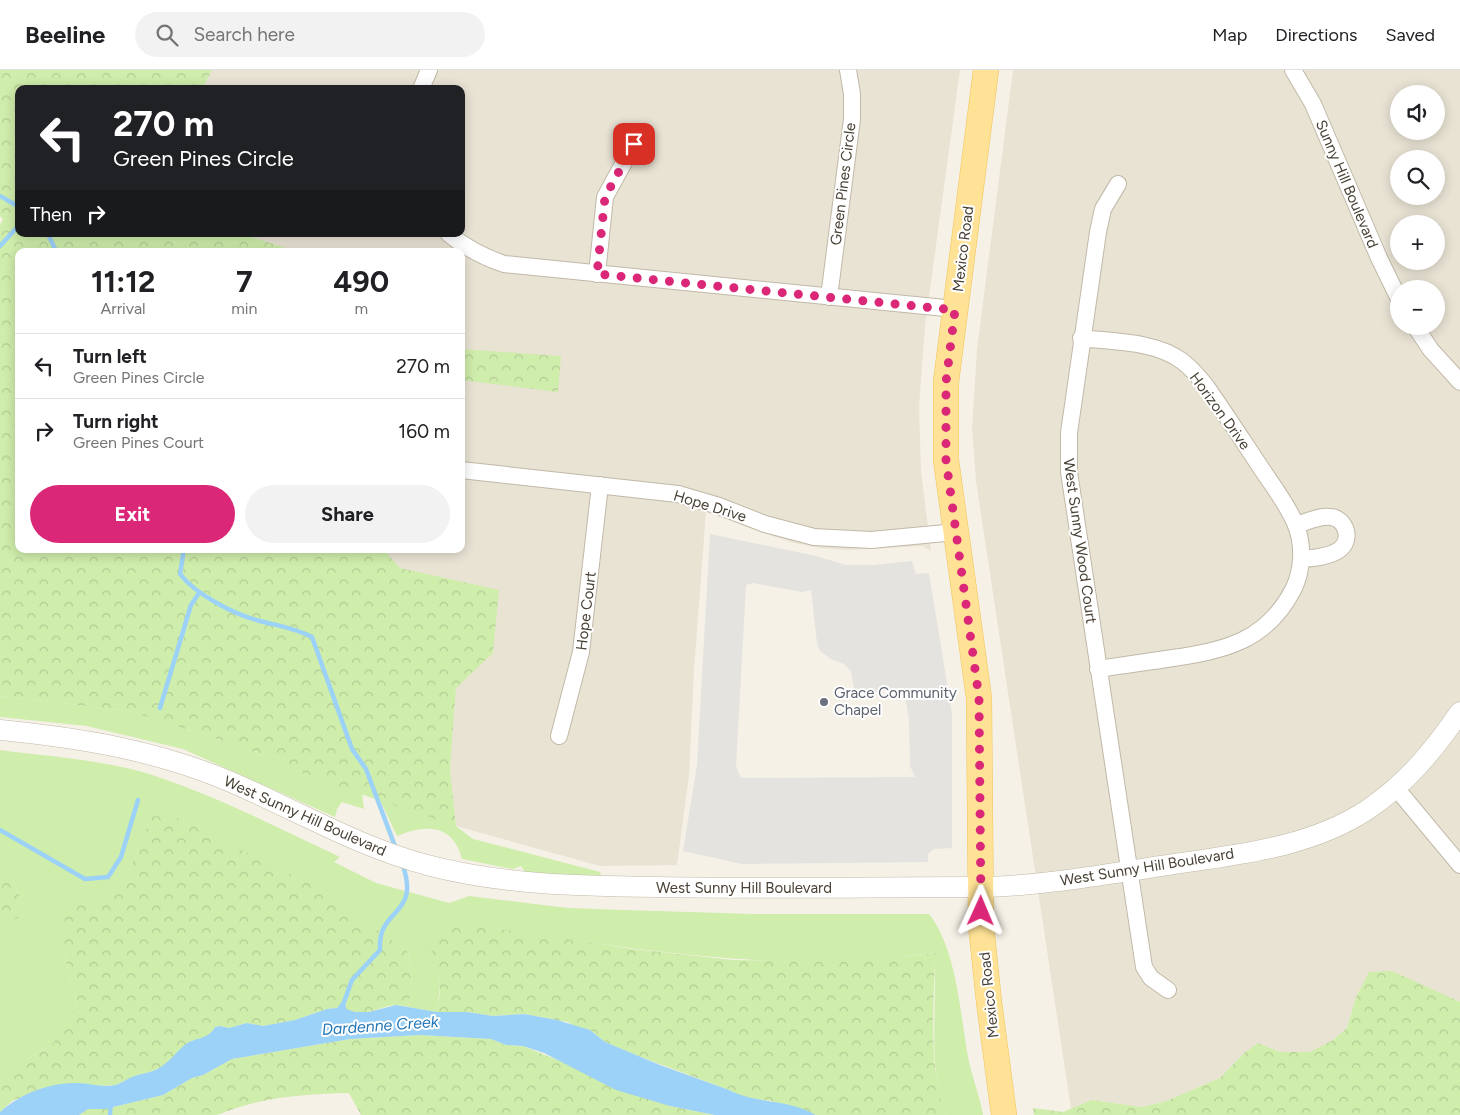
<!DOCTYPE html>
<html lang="en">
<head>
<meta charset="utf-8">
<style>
  :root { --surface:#fff; --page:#f2f2f2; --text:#202124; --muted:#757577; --line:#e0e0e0; --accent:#db2777 }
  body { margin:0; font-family:Figtree,sans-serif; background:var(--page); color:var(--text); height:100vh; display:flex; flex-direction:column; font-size:19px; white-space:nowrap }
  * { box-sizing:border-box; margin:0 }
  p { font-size:16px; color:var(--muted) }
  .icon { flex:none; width:28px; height:28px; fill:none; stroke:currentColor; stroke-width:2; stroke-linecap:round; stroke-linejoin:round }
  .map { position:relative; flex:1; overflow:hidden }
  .side { position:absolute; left:15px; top:178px; width:450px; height:305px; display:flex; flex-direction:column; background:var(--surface); border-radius:10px; box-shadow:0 2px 12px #0003 }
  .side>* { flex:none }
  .hud { position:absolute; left:15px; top:15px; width:450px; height:152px; border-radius:10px; box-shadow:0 2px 12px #0003; background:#202124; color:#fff; overflow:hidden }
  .fabs { position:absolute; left:1390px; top:15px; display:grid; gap:10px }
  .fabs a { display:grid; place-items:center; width:55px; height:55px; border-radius:50%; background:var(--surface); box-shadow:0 2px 12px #0003; font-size:25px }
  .pin { position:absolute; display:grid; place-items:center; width:42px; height:42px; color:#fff; margin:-21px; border-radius:10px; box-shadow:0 2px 8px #0006 }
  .me { position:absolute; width:55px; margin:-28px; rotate:1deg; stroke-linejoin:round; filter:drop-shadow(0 0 4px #0008) }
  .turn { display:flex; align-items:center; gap:18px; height:105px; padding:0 15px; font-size:22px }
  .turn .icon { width:65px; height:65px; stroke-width:2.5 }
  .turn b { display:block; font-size:35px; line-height:42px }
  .then { display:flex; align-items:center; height:48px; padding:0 15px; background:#0003; gap:10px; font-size:19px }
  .eta { display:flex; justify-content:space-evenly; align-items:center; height:85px; text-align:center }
  .eta b { font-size:30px; font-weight:700; line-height:35px }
  .primary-button { display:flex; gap:10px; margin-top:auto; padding:10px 15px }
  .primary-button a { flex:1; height:58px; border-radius:30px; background:var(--accent); color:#fff; font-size:20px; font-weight:700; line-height:58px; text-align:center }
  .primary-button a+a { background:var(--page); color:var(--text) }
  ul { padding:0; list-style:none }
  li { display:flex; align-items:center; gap:15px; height:65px; padding:0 15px; border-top:1px solid var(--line) }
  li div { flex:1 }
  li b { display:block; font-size:19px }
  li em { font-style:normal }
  header { display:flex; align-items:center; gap:30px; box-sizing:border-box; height:70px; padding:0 25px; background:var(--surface); border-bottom:1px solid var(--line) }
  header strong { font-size:24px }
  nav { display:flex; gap:28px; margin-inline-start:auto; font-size:18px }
  .search { width:350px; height:45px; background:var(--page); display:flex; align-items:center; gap:12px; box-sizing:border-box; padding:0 18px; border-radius:28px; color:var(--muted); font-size:19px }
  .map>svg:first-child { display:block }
  .residential { fill:#e9e3d4; fill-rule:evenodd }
  .green { fill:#cfedab }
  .forest { fill:url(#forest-crowns) }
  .parking { fill:#e5e3df; fill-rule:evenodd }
  .water { fill:#9cd2f8 }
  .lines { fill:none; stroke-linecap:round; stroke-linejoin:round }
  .stream { stroke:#9cd2f8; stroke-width:4.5 }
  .minor-casing { stroke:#c1b9a8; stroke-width:18 }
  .tertiary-casing { stroke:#c1b9a8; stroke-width:21 }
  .primary-casing { stroke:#f0c459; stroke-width:26 }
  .minor { stroke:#fff; stroke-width:16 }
  .tertiary { stroke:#fff; stroke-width:20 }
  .primary { stroke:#ffe295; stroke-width:25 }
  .route { stroke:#db2777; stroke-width:9; stroke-dasharray:0 16.2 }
  .worship-dot { fill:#6b7280; stroke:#fff; stroke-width:2 }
  .labels { text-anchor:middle; stroke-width:4; stroke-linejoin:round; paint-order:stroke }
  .street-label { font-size:15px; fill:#494135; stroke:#fff }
  .worship-label { font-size:15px; fill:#5b616d; stroke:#fff; text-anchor:start }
  .water-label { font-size:16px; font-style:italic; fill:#2177b7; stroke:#fff }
</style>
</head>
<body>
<header>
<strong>Beeline</strong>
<div class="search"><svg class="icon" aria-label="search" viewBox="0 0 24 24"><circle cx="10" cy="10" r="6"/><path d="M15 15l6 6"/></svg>Search here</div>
<nav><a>Map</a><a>Directions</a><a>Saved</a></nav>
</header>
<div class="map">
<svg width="1460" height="1045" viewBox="0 0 1460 1045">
  <defs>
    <pattern id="forest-crowns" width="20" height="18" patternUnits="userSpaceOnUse" patternTransform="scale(1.25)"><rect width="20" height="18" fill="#cfedab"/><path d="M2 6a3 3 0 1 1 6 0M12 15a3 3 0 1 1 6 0" fill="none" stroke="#b3cc94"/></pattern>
  </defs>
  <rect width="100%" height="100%" fill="#f5f1e6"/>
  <!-- residential -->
  <path class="residential" d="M 169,0 L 960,0 L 925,256 L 919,336 L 921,402 L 931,481 L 922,476 L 848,480 L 820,478 L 790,472 L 706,442 L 694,600 L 689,705 L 677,795 L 600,796 L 456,756 L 450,699 L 456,617 L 400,498 L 362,479 L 461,479 L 461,181 L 295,181 L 242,164 L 461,164 L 461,19 L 163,19 Z
    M 1013,0 L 1460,0 L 1460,962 L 1356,927 L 1347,958 L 1333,970 L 1311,982 L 1280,982 L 1258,973 L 1244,983 L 1220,1008 L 1166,1031 L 1142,1037 L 1092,1030 L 1071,1039 L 976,411 L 972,359 L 977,279 ZM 1399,24 L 1436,24 L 1436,61 L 1399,61 ZM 1399,89 L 1436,89 L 1436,126 L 1399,126 ZM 1399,154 L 1436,154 L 1436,191 L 1399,191 ZM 1399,219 L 1436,219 L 1436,256 L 1399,256 Z"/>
  <!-- green -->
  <path class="green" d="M 0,626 L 129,641 L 242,677 L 313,708 L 362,724 L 364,739 L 342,732 L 337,739 L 335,747 L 183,679 L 87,656 L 0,647 Z
    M 0,680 C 53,687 110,690 161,708 C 220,728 276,757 332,783 L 340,787 L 334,792 L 376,813 L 449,833 L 469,826 L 568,838 L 624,840 L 754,844 L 929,844 C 958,881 960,947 969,992 C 973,1010 980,1027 983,1045 L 945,1045 C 927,992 938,937 934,883 C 905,885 874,891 844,892 C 726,894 611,876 494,858 L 438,901 L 440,916 L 437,942 L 408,937 L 412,915 L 408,882 L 324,821 L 151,746 C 141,776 129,804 110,829 L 91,831 L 64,884 L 77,933 L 52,975 L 0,1004 L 0,860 L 26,842 L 11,805 L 0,801 Z
    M 380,730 L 456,756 L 473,769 L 600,802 L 601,806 L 563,806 L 525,802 L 521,796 L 513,799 L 462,789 C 453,754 426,754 397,766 Z"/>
  <!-- forest -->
  <path class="forest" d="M 0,0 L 212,0 L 202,19 L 19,19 L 19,164 L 242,164 L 295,181 L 19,181 L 19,479 L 383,479 L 400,498 L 499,520 L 493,583 L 456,618 L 450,699 L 456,756 L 313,708 L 242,677 L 129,641 L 0,626 L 0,155 L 3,149 L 0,146 Z
    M 461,279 L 561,286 L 558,322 L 461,310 Z
    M 151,746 L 175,747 L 324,821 L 408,882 L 412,915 L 408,937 C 405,936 400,935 396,935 C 379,936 364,949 346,939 L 345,929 L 338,938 L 327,939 L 295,950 L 263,956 L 247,953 L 229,958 L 220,956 L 215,957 L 211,963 L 204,968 L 191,971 L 162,997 L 151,1002 L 135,1006 L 116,1015 L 99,1016 L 77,1013 L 43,1018 L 12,1031 L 0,1042 L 0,1004 L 52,975 L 77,933 L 64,884 L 65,840 L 91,831 L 110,829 C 129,804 141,776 151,746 Z
    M 0,801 L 11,805 L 26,842 L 0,860 Z
    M 441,855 L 494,858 L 633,879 L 733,890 L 846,892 L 935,883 C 934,936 928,994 945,1045 L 816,1045 L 771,1031 L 742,1027 L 729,1020 L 633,984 L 605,972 L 590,960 L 574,956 L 568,952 L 524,944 L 493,946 L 467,942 L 437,942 C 440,919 445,908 428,891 Z
    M 1392,901 L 1460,932 L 1460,1045 L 1034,1045 L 1033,1038 L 1063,1042 L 1092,1030 L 1142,1037 L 1166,1031 L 1220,1008 L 1244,983 L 1258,973 L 1280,982 L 1310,982 L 1333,970 L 1347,958 L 1356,927 L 1369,902 Z
    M 420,965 L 491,969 L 506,975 L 523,976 L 670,1036 L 715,1045 L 361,1045 L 349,1023 C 303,1024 260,1027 217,1045 L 79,1045 L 88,1039 L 105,1039 L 163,1025 L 192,1008 L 203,1005 L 232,989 L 350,969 Z"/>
  <!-- parking -->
  <path class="parking" d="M 710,464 L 816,486 L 846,495 L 873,495 L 912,491 L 916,504 L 929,503 L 952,644 L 952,778 L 934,779 L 928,784 L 928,792 L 742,794 L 683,781 L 697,695 ZM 753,513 L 802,522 L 811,520 L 817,573 L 820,581 L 831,589 L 844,594 L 851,601 L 855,625 L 904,618 L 909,650 L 910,696 L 915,707 L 741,708 L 736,696 L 746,515 Z"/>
  <!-- water -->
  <path class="water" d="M 345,928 L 346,939 L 355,942 L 369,942 L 396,935 L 437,942 L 467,942 L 493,946 L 524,944 L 557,950 L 590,960 L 605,972 L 660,995 L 729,1020 C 756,1034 789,1029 816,1045 L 715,1045 L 670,1036 L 616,1020 L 544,983 L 523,976 L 506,975 L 491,969 L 420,965 L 350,969 L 232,989 L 203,1005 L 192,1008 L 163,1025 L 105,1039 L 88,1039 L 79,1045 L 0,1045 L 0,1042 C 22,1023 48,1013 77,1013 C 90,1013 102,1018 115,1015 C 121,1014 126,1009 132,1007 C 142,1003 152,1003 161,997 C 170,991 177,981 186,974 C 196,967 208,970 215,957 L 220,956 L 229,958 L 247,953 L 263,956 L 295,950 L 327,939 L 337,938 Z"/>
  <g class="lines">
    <!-- stream -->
    <path class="stream" d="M 0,126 L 19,137
      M 48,164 L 56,181
      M 0,176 L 19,155
      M 184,479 L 180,504 C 195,524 235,545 260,551 C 279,556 295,558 312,567 L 352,679 L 366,699 L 396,779
      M 160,638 L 191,535 L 199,523
      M 0,760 L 85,809 L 108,807 L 121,787 L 138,730
      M 344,932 L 352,910 L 380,880 C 377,836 422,848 402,793
      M 110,1045 L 111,1031"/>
    <!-- minor casing -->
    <g class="minor-casing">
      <path id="minor" d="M 1293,0 L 1313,34 L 1379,188 L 1399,229
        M 421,19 L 429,0
        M 1118,114 L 1103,139 L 1098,162 L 1069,363 L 1069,402 L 1144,897 L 1151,908 L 1168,920
        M 449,164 C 466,178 483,187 504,194 L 955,239
        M 597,204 L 605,127 L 634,74
        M 829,227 L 852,49 L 852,24 L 848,0
        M 1415,256 L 1431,280 L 1460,312
        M 1081,268 C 1114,272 1155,271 1182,291 C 1191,298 1199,307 1206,316 C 1225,343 1243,371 1261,398 C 1273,416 1287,434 1295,453 C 1304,474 1303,500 1293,520 C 1266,571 1226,580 1173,588 C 1148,592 1123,595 1098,599
        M 461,400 L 678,424 L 719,436 L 765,454 L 814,467 L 871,470 L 956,462
        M 1296,455 C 1307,452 1320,445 1331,447 C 1346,449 1353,470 1339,480 C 1329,487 1313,488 1301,489
        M 559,666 L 581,582 L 600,415
        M 1396,718 L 1460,795"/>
    </g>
    <!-- tertiary casing -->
    <g class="tertiary-casing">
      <path id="tertiary" d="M 0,660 C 80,668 156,680 231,712 C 298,741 360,778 431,796 C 505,815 581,816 657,817 C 765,819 873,817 981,817 C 1041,816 1101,805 1161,796 C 1230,785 1306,780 1367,740 C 1406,714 1434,680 1460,642"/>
    </g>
    <!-- primary casing -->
    <g class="primary-casing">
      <path id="primary" d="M 986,0 L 946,312 L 946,390 L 979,628 L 981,855 L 989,932 L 1004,1045"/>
    </g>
    <!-- minor -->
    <use href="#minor" class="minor"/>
    <!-- tertiary -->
    <use href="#tertiary" class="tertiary"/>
    <!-- primary -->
    <use href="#primary" class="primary"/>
  </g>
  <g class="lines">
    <!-- route -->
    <path class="route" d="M 634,74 L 605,127 L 597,204 L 955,240 L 946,312 L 946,390 L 979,628 L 981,841"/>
  </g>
  <!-- markers -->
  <circle class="worship-dot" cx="824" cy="632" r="5"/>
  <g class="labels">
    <!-- street labels -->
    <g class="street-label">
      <text transform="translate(843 114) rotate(-83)" y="5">Green Pines Circle</text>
      <text transform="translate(1347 114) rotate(67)" y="5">Sunny Hill Boulevard</text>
      <text transform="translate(963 179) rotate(-83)" y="5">Mexico Road</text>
      <text transform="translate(1220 341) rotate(54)" y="5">Horizon Drive</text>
      <text transform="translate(710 436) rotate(17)" y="5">Hope Drive</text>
      <text transform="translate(1080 471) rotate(82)" y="5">West Sunny Wood Court</text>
      <text transform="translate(586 541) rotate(-83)" y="5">Hope Court</text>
      <text transform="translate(305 746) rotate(24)" y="5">West Sunny Hill Boulevard</text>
      <text transform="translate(1147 797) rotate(-9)" y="5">West Sunny Hill Boulevard</text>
      <text x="744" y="823">West Sunny Hill Boulevard</text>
      <text transform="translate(989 925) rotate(-96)" y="5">Mexico Road</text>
    </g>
    <!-- worship labels -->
    <g class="worship-label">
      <text x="834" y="628">Grace Community<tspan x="834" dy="17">Chapel</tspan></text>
    </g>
    <!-- water labels -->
    <g class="water-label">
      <text transform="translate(380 955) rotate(-4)" y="6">Dardenne Creek</text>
    </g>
  </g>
</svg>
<div class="fabs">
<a><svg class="icon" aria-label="sound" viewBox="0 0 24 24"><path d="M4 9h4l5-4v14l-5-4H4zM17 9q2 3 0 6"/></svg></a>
<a><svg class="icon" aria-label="search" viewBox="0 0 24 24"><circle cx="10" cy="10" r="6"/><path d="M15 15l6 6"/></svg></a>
<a>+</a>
<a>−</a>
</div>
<div class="pin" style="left:634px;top:74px;background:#d93025"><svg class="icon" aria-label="arrive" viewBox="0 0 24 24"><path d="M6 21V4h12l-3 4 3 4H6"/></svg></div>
<svg class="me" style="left:981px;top:841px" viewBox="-20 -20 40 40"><path d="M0-17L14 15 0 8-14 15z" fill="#db2777" stroke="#fff" stroke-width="4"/></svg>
<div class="hud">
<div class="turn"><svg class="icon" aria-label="left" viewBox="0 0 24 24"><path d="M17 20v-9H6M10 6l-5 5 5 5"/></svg><div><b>270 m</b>Green Pines Circle</div></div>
<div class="then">Then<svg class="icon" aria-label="right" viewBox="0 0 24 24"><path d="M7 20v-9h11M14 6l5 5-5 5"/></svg></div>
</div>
<section class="side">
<div class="eta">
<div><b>11:12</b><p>Arrival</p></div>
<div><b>7</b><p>min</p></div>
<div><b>490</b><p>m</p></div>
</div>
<ul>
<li><svg class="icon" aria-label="left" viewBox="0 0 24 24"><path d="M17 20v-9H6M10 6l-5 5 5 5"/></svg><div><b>Turn left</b><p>Green Pines Circle</p></div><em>270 m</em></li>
<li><svg class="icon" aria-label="right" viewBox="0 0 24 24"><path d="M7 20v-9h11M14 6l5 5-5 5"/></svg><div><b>Turn right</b><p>Green Pines Court</p></div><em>160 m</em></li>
</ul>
<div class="primary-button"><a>Exit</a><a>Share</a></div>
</section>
</div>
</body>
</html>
